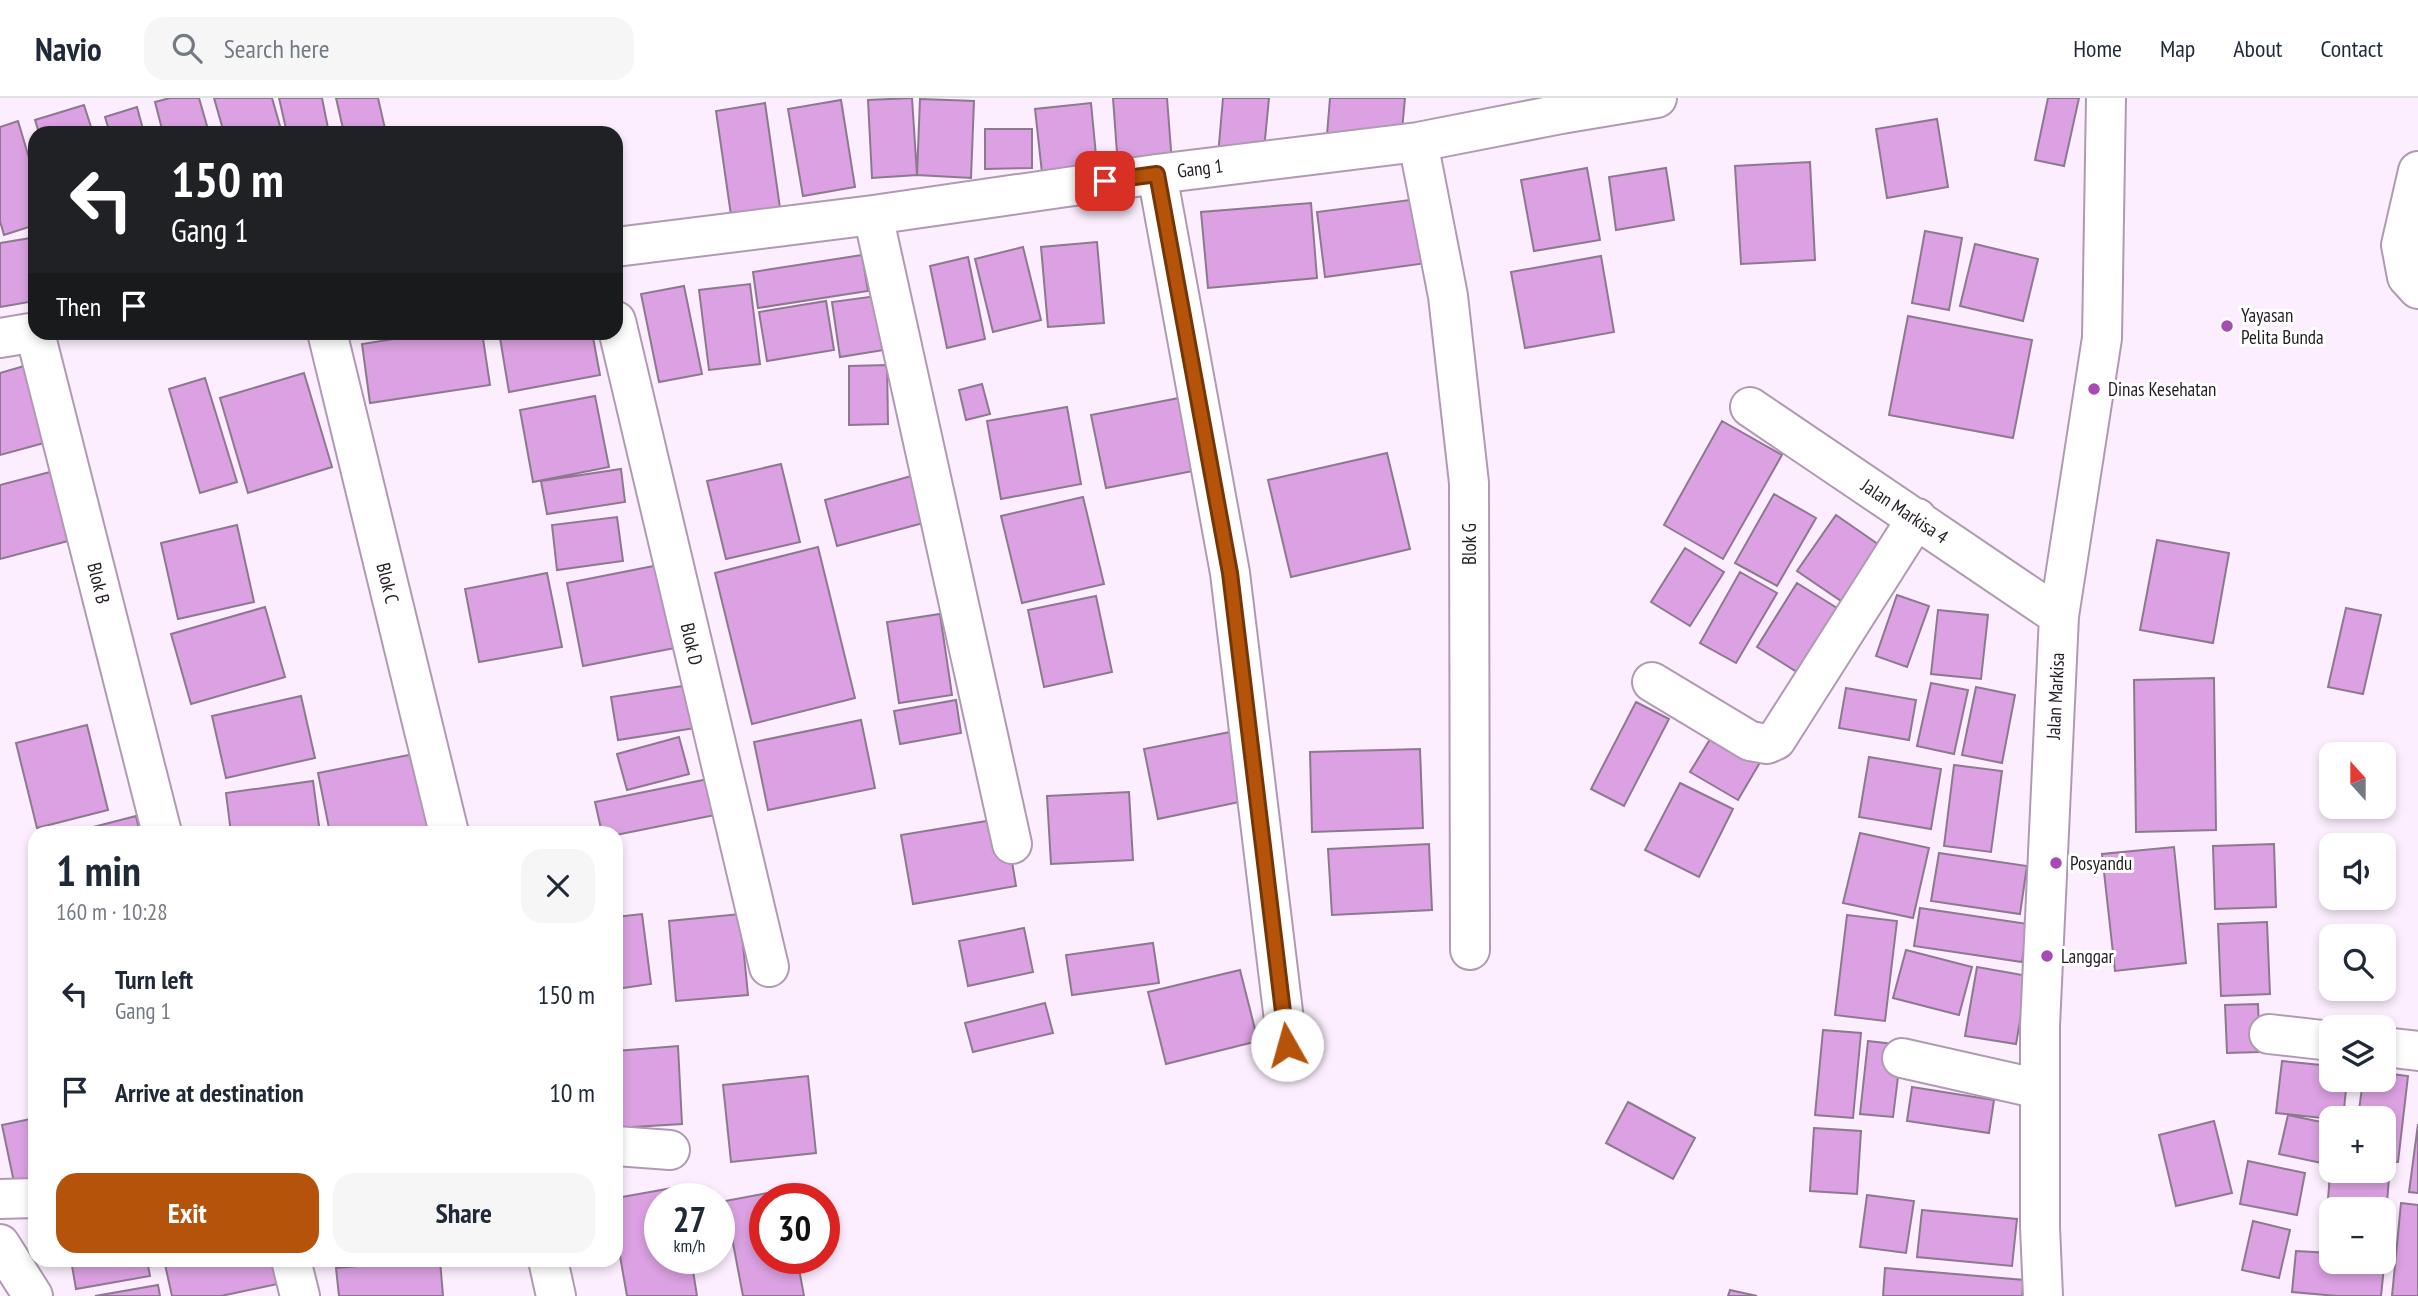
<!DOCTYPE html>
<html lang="en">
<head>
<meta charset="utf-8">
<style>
  :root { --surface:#fff; --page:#f6f6f7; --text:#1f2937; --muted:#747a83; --line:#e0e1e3; --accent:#b45309 }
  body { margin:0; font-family:"PT Sans Narrow",sans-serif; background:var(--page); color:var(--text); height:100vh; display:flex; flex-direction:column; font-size:26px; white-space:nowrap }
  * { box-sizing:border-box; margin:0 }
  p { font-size:23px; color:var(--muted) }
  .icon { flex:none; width:38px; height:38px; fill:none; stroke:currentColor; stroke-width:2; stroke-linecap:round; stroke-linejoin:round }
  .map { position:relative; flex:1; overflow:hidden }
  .drawer { position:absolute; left:28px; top:728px; width:595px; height:441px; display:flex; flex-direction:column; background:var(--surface); border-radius:21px; box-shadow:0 4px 10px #0003 }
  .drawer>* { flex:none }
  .hud { position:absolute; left:28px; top:28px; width:595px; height:214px; border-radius:21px; box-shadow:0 4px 10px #0003; background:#202124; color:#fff; overflow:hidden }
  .needle { width:46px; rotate:339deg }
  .fabs { position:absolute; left:2319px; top:644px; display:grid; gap:14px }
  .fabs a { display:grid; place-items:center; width:77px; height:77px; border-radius:14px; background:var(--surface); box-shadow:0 4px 10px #0003; font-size:35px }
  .speed { position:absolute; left:644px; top:1085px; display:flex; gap:14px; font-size:35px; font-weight:700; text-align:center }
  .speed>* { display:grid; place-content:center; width:91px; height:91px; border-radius:50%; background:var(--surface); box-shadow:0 4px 10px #0003; line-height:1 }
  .speed small { font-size:18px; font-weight:400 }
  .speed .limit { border:10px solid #d22; background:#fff; color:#111 }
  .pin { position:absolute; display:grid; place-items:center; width:60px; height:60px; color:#fff; margin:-30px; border-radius:14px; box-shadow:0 4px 10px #0006 }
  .me { position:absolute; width:77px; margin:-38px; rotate:353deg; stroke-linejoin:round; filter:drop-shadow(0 0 5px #0008) }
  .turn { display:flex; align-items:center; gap:24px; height:147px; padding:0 28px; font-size:32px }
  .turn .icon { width:91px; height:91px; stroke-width:2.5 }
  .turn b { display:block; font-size:49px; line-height:60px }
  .then { display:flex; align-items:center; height:66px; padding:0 28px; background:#0003; gap:14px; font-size:26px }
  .round { display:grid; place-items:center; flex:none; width:74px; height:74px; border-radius:21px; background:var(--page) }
  .head { display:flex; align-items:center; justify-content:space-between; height:119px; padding:0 28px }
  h1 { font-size:42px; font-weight:700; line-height:52px }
  .button { display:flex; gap:14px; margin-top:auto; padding:14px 28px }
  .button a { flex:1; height:80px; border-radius:21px; background:var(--accent); color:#fff; font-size:28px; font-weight:700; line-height:80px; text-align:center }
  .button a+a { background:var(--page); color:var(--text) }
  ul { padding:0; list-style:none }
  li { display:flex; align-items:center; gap:21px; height:98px; padding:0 28px }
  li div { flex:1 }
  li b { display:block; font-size:26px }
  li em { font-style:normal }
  header { display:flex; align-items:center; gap:42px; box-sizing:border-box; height:98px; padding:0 35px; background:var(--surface); border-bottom:2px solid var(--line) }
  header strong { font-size:33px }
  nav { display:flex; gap:38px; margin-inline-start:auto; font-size:24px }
  .search { width:490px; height:63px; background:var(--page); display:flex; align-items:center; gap:18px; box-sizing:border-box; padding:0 24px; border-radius:21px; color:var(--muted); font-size:26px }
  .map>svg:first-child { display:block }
  .building { fill:#dba1e2; stroke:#8d7890; stroke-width:2 }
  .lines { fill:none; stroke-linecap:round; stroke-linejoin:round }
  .street-casing { stroke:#b09ab3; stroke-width:42 }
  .street { stroke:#fff; stroke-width:38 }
  .route-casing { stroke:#753606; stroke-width:18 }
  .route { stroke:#b45309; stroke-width:12 }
  .poi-dot { fill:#a64ab4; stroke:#fff; stroke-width:2.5 }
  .labels { text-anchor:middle; stroke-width:6; stroke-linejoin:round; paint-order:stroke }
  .street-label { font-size:19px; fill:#241c25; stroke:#fff }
  .poi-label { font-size:19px; fill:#241c25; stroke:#fff; text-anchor:start }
</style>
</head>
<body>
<header>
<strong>Navio</strong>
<div class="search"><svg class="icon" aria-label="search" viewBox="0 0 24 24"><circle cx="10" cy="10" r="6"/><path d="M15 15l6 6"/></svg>Search here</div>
<nav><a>Home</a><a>Map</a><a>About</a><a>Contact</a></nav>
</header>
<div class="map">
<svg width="2418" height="1198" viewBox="0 0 2418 1198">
  <rect width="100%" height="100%" fill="#fceefe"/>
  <!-- building -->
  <path class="building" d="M 170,0 L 199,0 L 209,35 L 163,35 L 155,4 Z
    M 214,0 L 272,0 L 282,35 L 224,35 Z
    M 279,0 L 322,0 L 329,35 L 287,35 Z
    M 336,0 L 378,0 L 386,35 L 344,35 Z
    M 912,0 L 917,77 L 872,80 L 868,2 Z
    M 1113,0 L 1167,0 L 1172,65 L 1118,69 Z
    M 1223,0 L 1269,0 L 1263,62 L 1218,58 Z
    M 1330,0 L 1405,0 L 1401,43 L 1327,37 Z
    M 2048,0 L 2079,0 L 2064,68 L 2035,62 Z
    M 920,1 L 974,3 L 971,80 L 917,77 Z
    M 841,2 L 855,89 L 803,98 L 788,11 Z
    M 765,5 L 781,117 L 732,124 L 716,13 Z
    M 1091,5 L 1097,68 L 1042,75 L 1035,11 Z
    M 84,7 L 93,35 L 39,35 L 35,22 Z
    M 137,9 L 144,35 L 110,35 L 105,19 Z
    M 1937,21 L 1948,89 L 1887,100 L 1876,31 Z
    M 18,23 L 35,80 L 35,127 L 4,137 L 0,123 L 0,29 Z
    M 985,31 L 1032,31 L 1032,70 L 985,71 Z
    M 1810,64 L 1815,162 L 1741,166 L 1735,68 Z
    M 1587,70 L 1600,142 L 1534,153 L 1521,82 Z
    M 1666,70 L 1674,122 L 1616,132 L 1609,79 Z
    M 1425,100 L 1434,164 L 1325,179 L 1317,114 Z
    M 1311,105 L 1317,180 L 1208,190 L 1201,114 Z
    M 1925,133 L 1962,140 L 1949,212 L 1912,205 Z
    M 31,140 L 35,164 L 35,203 L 0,209 L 0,145 Z
    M 1097,144 L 1104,225 L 1048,229 L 1041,149 Z
    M 1975,146 L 2038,161 L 2023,223 L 1960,208 Z
    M 1023,149 L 1041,222 L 993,234 L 975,161 Z
    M 862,157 L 868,193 L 758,210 L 753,174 Z
    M 1601,158 L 1614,234 L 1525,250 L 1511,174 Z
    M 968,159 L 985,241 L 947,250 L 930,168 Z
    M 750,186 L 760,266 L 709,272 L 699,192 Z
    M 684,188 L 702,276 L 659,284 L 641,196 Z
    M 876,198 L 884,252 L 840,259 L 832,204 Z
    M 826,203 L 834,252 L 767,263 L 759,214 Z
    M 1908,218 L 2032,242 L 2013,340 L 1889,317 Z
    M 437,234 L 482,234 L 490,287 L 370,305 L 362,246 Z
    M 499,234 L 592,234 L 600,277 L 509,294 Z
    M 887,267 L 888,326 L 849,327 L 849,268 Z
    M 24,268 L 44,345 L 0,357 L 0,275 Z
    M 304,275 L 332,369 L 248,395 L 220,300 Z
    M 205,280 L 237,384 L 200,395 L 169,291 Z
    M 982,286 L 990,316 L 966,322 L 959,292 Z
    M 595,298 L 609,369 L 533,384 L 520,312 Z
    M 1179,300 L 1193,373 L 1106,390 L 1091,317 Z
    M 1067,309 L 1081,386 L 1001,401 L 987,323 Z
    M 1722,323 L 1782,357 L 1723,461 L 1664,427 Z
    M 1387,355 L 1410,451 L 1291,479 L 1268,382 Z
    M 781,366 L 800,444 L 726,461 L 707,383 Z
    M 621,371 L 625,404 L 547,416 L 541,383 Z
    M 50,374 L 68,443 L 0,461 L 0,387 Z
    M 915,377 L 927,424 L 837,448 L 825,402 Z
    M 1774,396 L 1816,420 L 1777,488 L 1735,465 Z
    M 1083,399 L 1104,486 L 1022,505 L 1001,418 Z
    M 1836,417 L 1885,451 L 1847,507 L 1797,473 Z
    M 617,419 L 623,463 L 557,472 L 552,427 Z
    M 237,427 L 254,504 L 178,521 L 161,445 Z
    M 2157,442 L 2229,455 L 2213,545 L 2140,532 Z
    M 818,449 L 855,600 L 752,626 L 715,475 Z
    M 1685,450 L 1724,474 L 1690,528 L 1651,504 Z
    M 669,465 L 685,548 L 583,568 L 567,485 Z
    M 1740,474 L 1777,495 L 1736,565 L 1700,545 Z
    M 547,475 L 562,549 L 479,564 L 465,491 Z
    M 1797,485 L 1845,515 L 1805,579 L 1757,549 Z
    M 1897,497 L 1929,508 L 1907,569 L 1876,558 Z
    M 1096,498 L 1112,574 L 1044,589 L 1028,512 Z
    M 265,509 L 285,579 L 191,606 L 171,536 Z
    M 2346,510 L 2381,517 L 2363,596 L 2328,589 Z
    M 1938,512 L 1988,517 L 1981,581 L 1931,576 Z
    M 940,516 L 952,597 L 899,605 L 887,524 Z
    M 2214,580 L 2216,732 L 2136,734 L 2134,582 Z
    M 1931,585 L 1968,592 L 1954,656 L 1917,648 Z
    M 696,586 L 702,629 L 618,642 L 611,599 Z
    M 1976,589 L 2015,597 L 2002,665 L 1962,657 Z
    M 1846,590 L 1916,602 L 1909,642 L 1839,630 Z
    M 301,598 L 315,660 L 226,680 L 212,618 Z
    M 956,602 L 961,635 L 900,646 L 894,613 Z
    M 1636,604 L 1669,621 L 1624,708 L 1591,691 Z
    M 861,622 L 875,690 L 768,712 L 754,644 Z
    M 87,627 L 108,712 L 37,730 L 16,645 Z
    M 1715,633 L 1762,661 L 1738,702 L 1690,674 Z
    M 1230,634 L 1244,703 L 1158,721 L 1144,651 Z
    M 679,639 L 689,676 L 627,692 L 617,656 Z
    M 1420,651 L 1423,730 L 1312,734 L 1310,654 Z
    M 414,656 L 429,735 L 330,735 L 318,675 Z
    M 1869,659 L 1941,671 L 1931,731 L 1859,719 Z
    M 1954,667 L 2002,673 L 1991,754 L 1944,748 Z
    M 718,679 L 725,715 L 616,737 L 602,735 L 595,704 Z
    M 313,683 L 320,735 L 231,735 L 226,695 Z
    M 1680,685 L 1733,711 L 1699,779 L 1645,752 Z
    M 1129,694 L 1133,762 L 1051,766 L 1047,698 Z
    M 136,718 L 140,735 L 70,735 Z
    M 1005,720 L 1016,788 L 913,806 L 901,737 Z
    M 1860,735 L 1929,750 L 1913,820 L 1843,805 Z
    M 1429,746 L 1432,812 L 1332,817 L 1328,751 Z
    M 2274,746 L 2276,809 L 2215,811 L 2213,748 Z
    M 2174,749 L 2186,865 L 2115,873 L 2102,756 Z
    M 1939,755 L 2027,768 L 2020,816 L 1931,803 Z
    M 1920,810 L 2028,826 L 2022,864 L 1914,848 Z
    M 642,816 L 651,886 L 616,891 L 616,819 Z
    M 740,816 L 748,897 L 676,903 L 669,823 Z
    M 1847,817 L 1897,823 L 1885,923 L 1835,917 Z
    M 2267,824 L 2270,896 L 2221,898 L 2218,826 Z
    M 1024,830 L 1033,874 L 968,888 L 959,843 Z
    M 1153,845 L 1159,885 L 1072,897 L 1066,857 Z
    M 1906,852 L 1972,869 L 1959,917 L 1893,900 Z
    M 1977,869 L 2028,878 L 2016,946 L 1965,938 Z
    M 1240,872 L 1258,943 L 1166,966 L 1148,894 Z
    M 1045,905 L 1053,935 L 973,954 L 965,925 Z
    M 2258,906 L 2260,954 L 2227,955 L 2225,907 Z
    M 1823,932 L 1861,935 L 1853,1020 L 1815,1017 Z
    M 1868,943 L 1902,947 L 1893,1019 L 1860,1016 Z
    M 678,948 L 682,1026 L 616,1030 L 616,953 Z
    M 2282,963 L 2331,968 L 2331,982 L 2347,982 L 2343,1020 L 2331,1021 L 2276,1015 Z
    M 2384,975 L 2408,978 L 2398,1064 L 2384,1063 L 2384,1020 L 2358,1020 L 2363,982 L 2384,982 Z
    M 808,978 L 816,1055 L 731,1064 L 723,987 Z
    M 1912,989 L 1994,1002 L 1989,1035 L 1907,1023 Z
    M 1628,1004 L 1695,1040 L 1673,1081 L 1606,1045 Z
    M 2288,1017 L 2331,1026 L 2331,1067 L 2279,1056 Z
    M 35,1020 L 35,1085 L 15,1089 L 2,1027 Z
    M 2214,1023 L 2232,1095 L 2176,1108 L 2159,1037 Z
    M 2418,1026 L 2418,1095 L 2409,1094 Z
    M 1814,1030 L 1861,1033 L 1857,1096 L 1810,1093 Z
    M 2248,1063 L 2305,1075 L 2297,1117 L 2240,1106 Z
    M 2330,1076 L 2389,1080 L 2384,1142 L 2384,1111 L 2331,1111 L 2331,1139 L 2325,1138 Z
    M 678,1089 L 680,1101 L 660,1101 L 660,1160 L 691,1160 L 697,1198 L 627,1198 L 616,1135 L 616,1100 Z
    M 784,1092 L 785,1101 L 765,1101 L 765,1160 L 797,1160 L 804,1198 L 743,1198 L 725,1103 Z
    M 1867,1097 L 1914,1103 L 1906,1155 L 1860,1149 Z
    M 2401,1105 L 2418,1107 L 2418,1198 L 2392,1198 Z
    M 1922,1112 L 2017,1121 L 2012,1168 L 1917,1159 Z
    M 2253,1123 L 2290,1132 L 2279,1180 L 2242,1172 Z
    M 2296,1153 L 2331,1155 L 2331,1164 L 2384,1164 L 2385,1159 L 2381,1198 L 2337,1198 L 2292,1194 Z
    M 71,1162 L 147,1162 L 150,1178 L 76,1191 Z
    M 164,1162 L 282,1162 L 287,1184 L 221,1198 L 172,1198 Z
    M 424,1162 L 440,1162 L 443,1198 L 339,1198 L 336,1170 Z
    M 1885,1170 L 2024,1182 L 2022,1198 L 1883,1198 Z
    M 158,1187 L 160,1198 L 95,1198 Z
    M 1730,1192 L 1757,1198 L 1728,1198 Z"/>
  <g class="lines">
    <!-- street casing -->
    <g class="street-casing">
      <path id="street" d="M 1418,44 L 1448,198 L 1469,385 L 1470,852
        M 2418,73 L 2401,147 L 2407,179 L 2418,191
        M 1157,76 L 1230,475 L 1287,947
        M 873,117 L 1012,746
        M 616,149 L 873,117 L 1157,76 L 1418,44 L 1561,16 L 1657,0
        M 616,223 L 769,869
        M 327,234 L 449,735
        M 35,235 L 162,735
        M 0,240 L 36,234
        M 1750,309 L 2059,518
        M 1652,584 L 1750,643 L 1767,646 L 1776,642 L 1917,420
        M 2269,936 L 2331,943
        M 2384,949 L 2418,953
        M 1902,960 L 2040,991
        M 616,1048 L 670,1052
        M 0,1101 L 35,1100
        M 0,1146 L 33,1198
        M 291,1162 L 300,1198
        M 548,1162 L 556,1198
        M 2043,1198 L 2040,1129 L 2040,928 L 2059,518 L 2102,240 L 2106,0"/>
    </g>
    <!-- street -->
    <use href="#street" class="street"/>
  </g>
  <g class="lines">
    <!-- route casing -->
    <g class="route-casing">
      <path id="route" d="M 1105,83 L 1157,76 L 1230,475 L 1287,947"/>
    </g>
    <!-- route -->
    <use href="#route" class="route"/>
  </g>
  <!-- markers -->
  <g class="poi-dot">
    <circle cx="2227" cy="228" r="7"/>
    <circle cx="2094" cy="291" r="7"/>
    <circle cx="2056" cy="765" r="7"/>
    <circle cx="2047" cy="858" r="7"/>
  </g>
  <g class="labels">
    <!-- street labels -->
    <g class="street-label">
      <text transform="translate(1200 70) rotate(-7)" y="7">Gang 1</text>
      <text transform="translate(1905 413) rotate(34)" y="7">Jalan Markisa 4</text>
      <text transform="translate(1469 446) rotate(-90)" y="7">Blok G</text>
      <text transform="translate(99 485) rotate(76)" y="7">Blok B</text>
      <text transform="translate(388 485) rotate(76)" y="7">Blok C</text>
      <text transform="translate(692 546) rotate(77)" y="7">Blok D</text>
      <text transform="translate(2055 598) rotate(-87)" y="7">Jalan Markisa</text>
    </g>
    <!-- poi labels -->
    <g class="poi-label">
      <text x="2241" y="224">Yayasan<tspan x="2241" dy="22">Pelita Bunda</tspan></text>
      <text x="2108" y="298">Dinas Kesehatan</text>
      <text x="2070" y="772">Posyandu</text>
      <text x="2061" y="865">Langgar</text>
    </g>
  </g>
</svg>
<div class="fabs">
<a><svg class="needle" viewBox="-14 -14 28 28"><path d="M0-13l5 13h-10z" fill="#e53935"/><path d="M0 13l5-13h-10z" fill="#747a83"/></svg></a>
<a><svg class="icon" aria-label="sound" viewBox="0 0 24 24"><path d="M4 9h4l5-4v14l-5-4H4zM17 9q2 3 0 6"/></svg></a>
<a><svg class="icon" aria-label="search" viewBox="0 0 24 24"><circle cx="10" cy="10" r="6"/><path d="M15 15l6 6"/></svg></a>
<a><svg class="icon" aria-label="layers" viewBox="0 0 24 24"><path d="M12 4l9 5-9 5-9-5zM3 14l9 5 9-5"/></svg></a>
<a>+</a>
<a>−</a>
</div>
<div class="speed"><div>27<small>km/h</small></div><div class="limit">30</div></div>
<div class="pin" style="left:1105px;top:83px;background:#d93025"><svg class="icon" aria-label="arrive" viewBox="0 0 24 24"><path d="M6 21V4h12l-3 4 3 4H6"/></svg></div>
<svg class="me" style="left:1287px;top:947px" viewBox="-20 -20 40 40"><circle r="19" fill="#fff"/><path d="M0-13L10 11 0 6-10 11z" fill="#b45309"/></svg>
<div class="hud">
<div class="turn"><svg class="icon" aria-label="left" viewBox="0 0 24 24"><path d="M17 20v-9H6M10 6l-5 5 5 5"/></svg><div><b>150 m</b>Gang 1</div></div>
<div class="then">Then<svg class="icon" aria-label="arrive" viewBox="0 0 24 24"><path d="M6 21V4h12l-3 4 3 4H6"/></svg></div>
</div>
<section class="drawer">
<div class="head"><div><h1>1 min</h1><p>160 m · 10:28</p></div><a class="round"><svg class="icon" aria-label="close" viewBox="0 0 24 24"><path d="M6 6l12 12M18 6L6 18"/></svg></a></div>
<ul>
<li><svg class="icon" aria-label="left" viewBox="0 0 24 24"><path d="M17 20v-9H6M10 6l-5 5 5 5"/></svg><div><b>Turn left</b><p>Gang 1</p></div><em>150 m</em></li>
<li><svg class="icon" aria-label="arrive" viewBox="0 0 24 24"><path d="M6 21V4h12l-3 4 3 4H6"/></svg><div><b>Arrive at destination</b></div><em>10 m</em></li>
</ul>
<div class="button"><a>Exit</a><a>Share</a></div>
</section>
</div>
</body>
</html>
